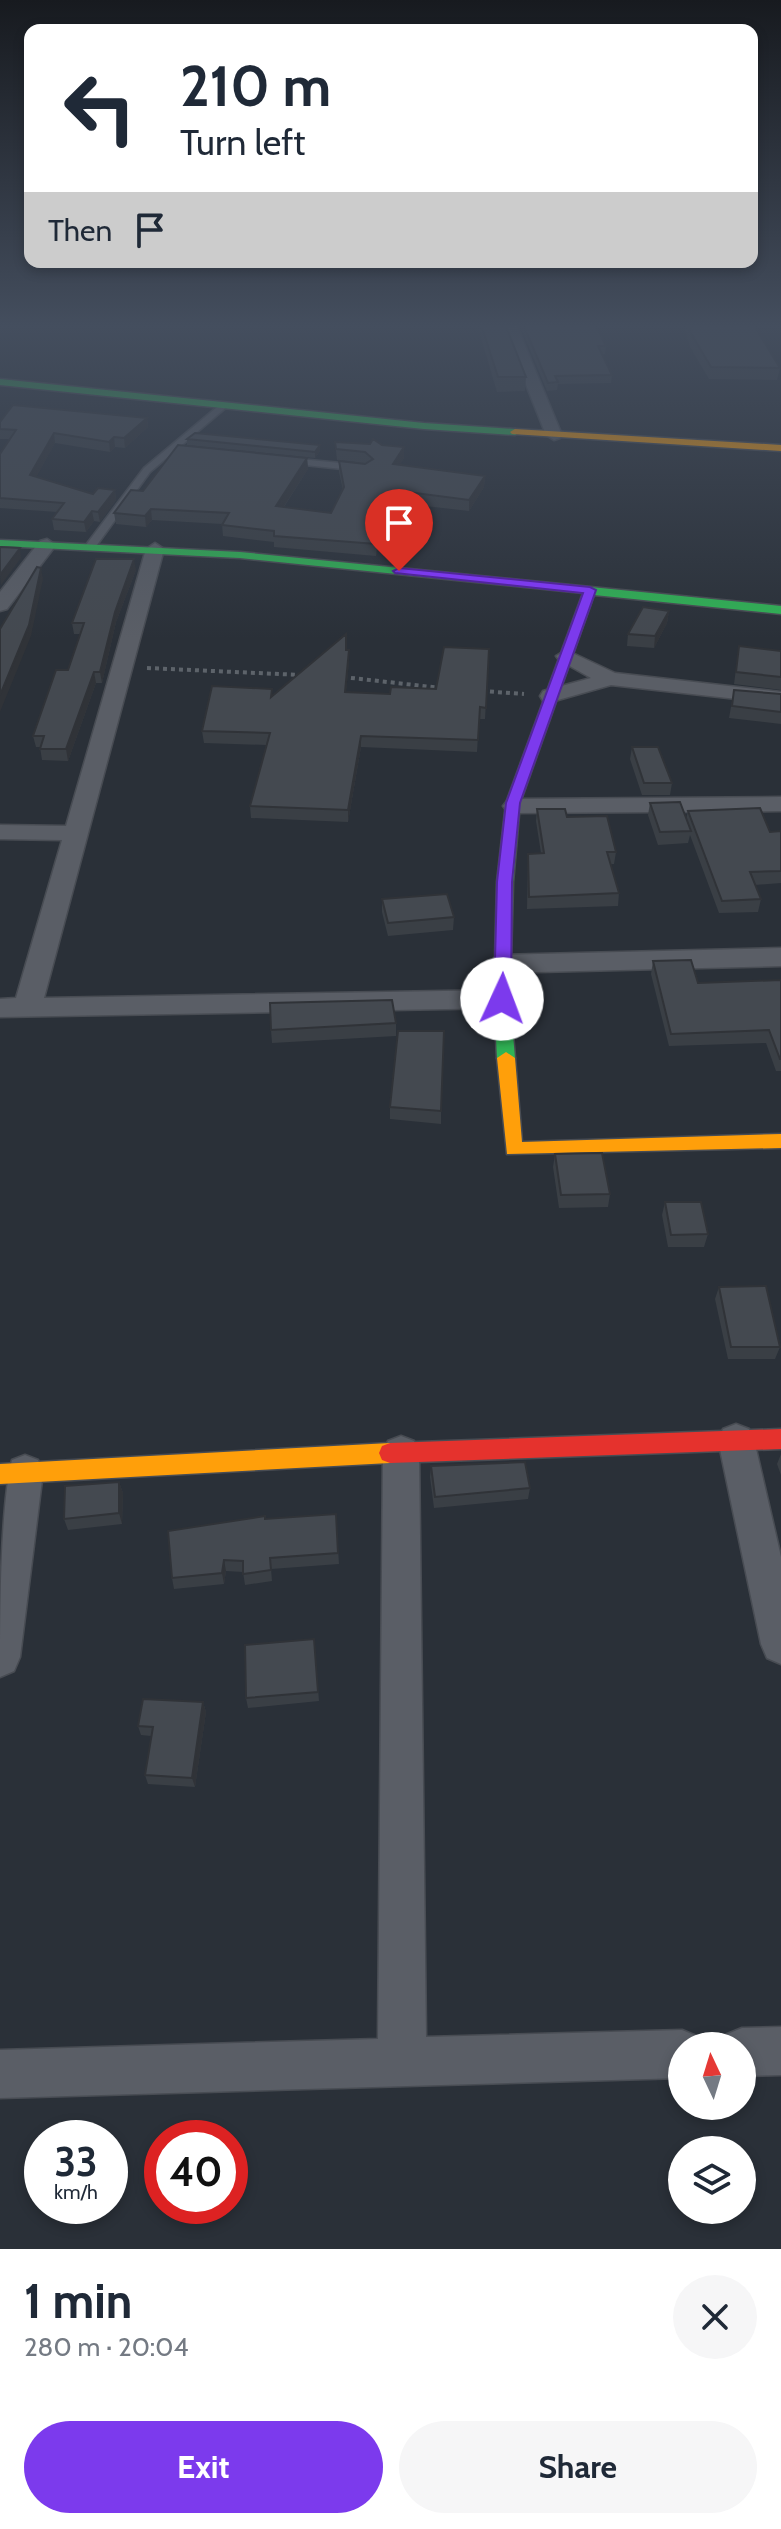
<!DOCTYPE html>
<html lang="en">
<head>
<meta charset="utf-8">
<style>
  :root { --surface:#fff; --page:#f6f6f7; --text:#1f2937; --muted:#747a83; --accent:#7c3aed }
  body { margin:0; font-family:Cabin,sans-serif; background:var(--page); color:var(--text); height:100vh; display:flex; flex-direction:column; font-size:30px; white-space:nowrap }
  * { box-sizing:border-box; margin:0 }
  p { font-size:26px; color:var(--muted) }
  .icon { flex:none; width:44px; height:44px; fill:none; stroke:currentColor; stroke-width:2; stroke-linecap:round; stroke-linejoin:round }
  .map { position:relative; height:2249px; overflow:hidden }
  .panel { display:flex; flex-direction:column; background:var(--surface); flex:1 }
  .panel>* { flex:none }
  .top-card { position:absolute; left:24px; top:24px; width:734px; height:244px; border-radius:16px; box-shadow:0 4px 12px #0003; background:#fff; color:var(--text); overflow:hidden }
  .needle { width:52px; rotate:356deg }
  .buttons { position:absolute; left:668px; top:2032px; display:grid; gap:16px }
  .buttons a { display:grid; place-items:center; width:88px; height:88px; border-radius:50%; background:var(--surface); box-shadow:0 4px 12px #0003; font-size:40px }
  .speed { position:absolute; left:24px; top:2120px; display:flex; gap:16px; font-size:40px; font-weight:700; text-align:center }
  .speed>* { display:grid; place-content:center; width:104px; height:104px; border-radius:50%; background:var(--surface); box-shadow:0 4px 12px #0003; line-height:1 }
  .speed small { font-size:20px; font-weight:400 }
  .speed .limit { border:12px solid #d22; background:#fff; color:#111 }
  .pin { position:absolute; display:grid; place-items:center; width:68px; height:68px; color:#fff; margin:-82px -34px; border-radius:50% 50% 50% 0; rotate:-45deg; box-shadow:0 0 8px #0007 }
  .pin .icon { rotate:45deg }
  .me { position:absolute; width:88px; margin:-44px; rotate:2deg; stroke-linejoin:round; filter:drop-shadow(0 0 6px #0008) }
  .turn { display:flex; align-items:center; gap:28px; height:168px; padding:0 24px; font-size:36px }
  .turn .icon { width:104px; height:104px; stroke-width:2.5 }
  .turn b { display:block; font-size:56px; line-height:68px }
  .then { display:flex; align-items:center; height:76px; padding:0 24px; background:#0003; gap:16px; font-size:30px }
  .round { display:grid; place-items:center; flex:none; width:84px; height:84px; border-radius:42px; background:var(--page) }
  .overview { display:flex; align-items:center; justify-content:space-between; height:136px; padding:0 24px }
  h1 { font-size:48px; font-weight:700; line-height:60px }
  .button { display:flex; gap:16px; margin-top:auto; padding:16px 24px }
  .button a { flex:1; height:92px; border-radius:48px; background:var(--accent); color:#fff; font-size:32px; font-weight:700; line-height:92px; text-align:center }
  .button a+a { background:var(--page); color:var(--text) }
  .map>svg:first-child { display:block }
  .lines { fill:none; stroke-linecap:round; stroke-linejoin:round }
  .lane-casing { stroke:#484c53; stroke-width:3 }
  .street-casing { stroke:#484c53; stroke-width:3 }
  .fast-casing { stroke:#484c53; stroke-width:3 }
  .slow-casing { stroke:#484c53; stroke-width:3 }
  .jam-casing { stroke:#484c53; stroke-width:3 }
  .path { stroke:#5d636a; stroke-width:4; stroke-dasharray:4 4; stroke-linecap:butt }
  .lane { fill:#5a5e66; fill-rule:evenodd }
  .street { fill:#5a5e66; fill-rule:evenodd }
  .fast { fill:#30b455; fill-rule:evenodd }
  .slow { fill:#ff9f0a; fill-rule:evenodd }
  .jam { fill:#e5322d; fill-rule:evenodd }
  .wall { fill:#3a3f45 }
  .shaded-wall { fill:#303338 }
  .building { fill:#444950; stroke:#303338; stroke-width:2 }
  .route { fill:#7c3aed; stroke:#51269a; stroke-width:2 }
</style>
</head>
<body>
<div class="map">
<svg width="781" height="2249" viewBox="0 0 781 2249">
  <rect width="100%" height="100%" fill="#2a3038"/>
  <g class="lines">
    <!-- lane casing -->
    <g class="lane-casing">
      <path id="lane" d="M 222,403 L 229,405 L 150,472 L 94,549 L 86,549 L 86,545 L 144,468 Z
        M 289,458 L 361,465 L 366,468 L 361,471 L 286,463 L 284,461 Z"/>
    </g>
    <!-- street casing -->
    <g class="street-casing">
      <path id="street" d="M 502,324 L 516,324 L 562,435 L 560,438 L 554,440 L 546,435 Z
        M 47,539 L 56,545 L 7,609 L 0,611 L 0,592 L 40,541 Z
        M 155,543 L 164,549 L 44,998 L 502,990 L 512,992 L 516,999 L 512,1006 L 502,1008 L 0,1017 L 0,999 L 16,998 L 62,840 L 0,839 L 0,825 L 66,826 L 146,549 Z
        M 566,650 L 615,673 L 781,692 L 781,704 L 611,685 L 551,702 L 543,701 L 540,696 L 543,691 L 591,678 L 559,660 L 556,656 Z
        M 781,797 L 781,811 L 515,813 L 507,811 L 503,806 L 507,801 L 515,799 Z
        M 781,948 L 781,966 L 503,973 L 494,970 L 490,964 L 494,958 L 503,955 Z
        M 736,1424 L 749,1429 L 754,1440 L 781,1557 L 781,1664 L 767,1658 L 761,1644 L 718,1440 L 723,1429 Z
        M 401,1436 L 414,1441 L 419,1452 L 426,2037 L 682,2030 L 699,2037 L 703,2046 L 682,2046 L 682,2078 L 0,2098 L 0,2050 L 378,2039 L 383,1452 L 388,1441 Z
        M 25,1455 L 38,1460 L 43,1472 L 20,1657 L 14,1671 L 0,1677 C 0,1622 0,1507 12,1460 Z
        M 781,2027 L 781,2075 L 742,2076 L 742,2046 L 720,2046 L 725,2035 L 742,2028 Z"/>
    </g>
    <!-- fast casing -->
    <g class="fast-casing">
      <path id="fast" d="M 0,379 L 424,423 L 515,429 L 520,432 L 515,435 L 424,429 L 0,385 Z
        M 0,540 L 240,552 L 781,606 L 781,614 L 594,595 L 520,803 L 513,882 L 510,999 L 515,1058 L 506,1064 L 497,1058 L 494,999 L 497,882 L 506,803 L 583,593 L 240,558 L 0,546 Z"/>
    </g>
    <!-- slow casing -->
    <g class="slow-casing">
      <path id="slow" d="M 515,429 L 781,445 L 781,451 L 512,434 L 510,432 Z
        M 506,1052 L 515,1058 L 522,1142 L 781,1134 L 781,1148 L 507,1154 L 497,1058 Z
        M 390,1443 L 398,1446 L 401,1453 L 398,1460 L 390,1463 L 0,1484 L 0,1464 Z"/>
    </g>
    <!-- jam casing -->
    <g class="jam-casing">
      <path id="jam" d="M 781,1429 L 781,1449 L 390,1463 L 382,1460 L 379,1453 L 382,1446 L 390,1443 Z"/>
    </g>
    <!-- path -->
    <path class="path" d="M 147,668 L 301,675
      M 343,677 L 441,688
      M 482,691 L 524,694"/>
    <!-- lane -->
    <use href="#lane" class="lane"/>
    <!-- street -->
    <use href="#street" class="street"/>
    <!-- fast -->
    <use href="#fast" class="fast"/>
    <!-- slow -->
    <use href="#slow" class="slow"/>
    <!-- jam -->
    <use href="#jam" class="jam"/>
  </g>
  <!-- wall -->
  <path class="wall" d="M 479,324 L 505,324 L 526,377 L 525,391 L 497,392 L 479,331 Z
    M 522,324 L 595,324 L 606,346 L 605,354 L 602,354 L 612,375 L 611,383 L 558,384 L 557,390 L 547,391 L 522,330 Z
    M 683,324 L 753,324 L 780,368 L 777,380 L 709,379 L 690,347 Z
    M 147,418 L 148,427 L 125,448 L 115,447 L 110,452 L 55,443 L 36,477 L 93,494 L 115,490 L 116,500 L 100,522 L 94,521 L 86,532 L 54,530 L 52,519 L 57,512 L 0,508 L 0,454 L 9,439 L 0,439 L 0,422 Z
    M 187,439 L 320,451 L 315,458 L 187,445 Z
    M 335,442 L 404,458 L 399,465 L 485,476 L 484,487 L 469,511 L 408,504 L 378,547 L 376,556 L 274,547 L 274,542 L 223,536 L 222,524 L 152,520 L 146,527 L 116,524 L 114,513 L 143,491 L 307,458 L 308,469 L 284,507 L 331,513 L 343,490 L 339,472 L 339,461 L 366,463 L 337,460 Z
    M 136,570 L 116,622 L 102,683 L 96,683 L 68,761 L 42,760 L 40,747 L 36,747 L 33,736 L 68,670 L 80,634 L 74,634 L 72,623 Z
    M 669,611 L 667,623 L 654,648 L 627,646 L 628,634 Z
    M 739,646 L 781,651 L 781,690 L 734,684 Z
    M 489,649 L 485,719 L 479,719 L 477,752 L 361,747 L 348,822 L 251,818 L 250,806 L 266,745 L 204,743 L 202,731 L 272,696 L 346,650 L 349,661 L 346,692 L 390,694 L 436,689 Z
    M 734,690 L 781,694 L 781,724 L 729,718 Z
    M 632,747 L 672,783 L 670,795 L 642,795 L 630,759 Z
    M 650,803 L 686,819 L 688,811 L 770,832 L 781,831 L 781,883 L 755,885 L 761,899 L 758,912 L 719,913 L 690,835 L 688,843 L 658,845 L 648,815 Z
    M 537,809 L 567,817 L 616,852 L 614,864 L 611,864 L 619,893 L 618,906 L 527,909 L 528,854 L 541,853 L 536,821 Z
    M 382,899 L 454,917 L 453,930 L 388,936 L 382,912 Z
    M 653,961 L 698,983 L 781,980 L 781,1071 L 776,1071 L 766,1043 L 669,1046 L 651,974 Z
    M 396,1023 L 396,1036 L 272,1043 L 271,1030 Z
    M 390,1107 L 441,1111 L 441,1124 L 390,1119 Z
    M 555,1154 L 610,1194 L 608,1207 L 559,1208 L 553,1167 Z
    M 665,1202 L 708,1234 L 704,1247 L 668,1247 L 662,1215 Z
    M 719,1287 L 780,1347 L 775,1359 L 728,1359 L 715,1299 Z
    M 781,1454 L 781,1475 L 777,1464 Z
    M 431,1466 L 530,1488 L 528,1499 L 434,1508 L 430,1477 Z
    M 119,1482 L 123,1493 L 122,1524 L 68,1530 L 64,1519 Z
    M 336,1514 L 339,1564 L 271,1569 L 272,1581 L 245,1585 L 243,1572 L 226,1571 L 224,1584 L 174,1589 L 172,1578 L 265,1519 Z
    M 314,1639 L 319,1701 L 248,1708 L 246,1698 Z
    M 203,1702 L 206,1712 L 195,1787 L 148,1784 L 145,1775 L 151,1736 L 141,1735 L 138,1726 Z"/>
  <!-- shaded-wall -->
  <path class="shaded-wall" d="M 147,418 L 148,427 L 125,448 L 124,438 Z
    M 54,433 L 55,443 L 32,485 L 30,475 Z
    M 114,437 L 115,447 L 110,452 L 109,442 Z
    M 320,445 L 320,451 L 315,458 L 315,452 Z
    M 404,447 L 404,458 L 393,475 L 393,464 Z
    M 307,458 L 308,469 L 277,517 L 276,506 Z
    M 485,476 L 484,487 L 469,511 L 469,500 Z
    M 115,490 L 116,500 L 100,522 L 98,512 Z
    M 408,492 L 408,504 L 378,547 L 376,556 L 378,535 Z
    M 151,509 L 152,520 L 146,527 L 145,516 Z
    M 92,511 L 94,521 L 86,532 L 84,522 Z
    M 20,548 L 21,558 L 1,585 L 0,575 Z
    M 134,559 L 136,570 L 116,622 L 102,683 L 100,672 L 115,612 Z
    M 41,568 L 43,579 L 31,636 L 0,712 L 0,695 Z
    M 669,611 L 667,623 L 654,648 L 655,636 Z
    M 349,650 L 349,661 L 345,704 L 345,692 Z
    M 94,672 L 96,683 L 68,761 L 66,749 Z
    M 361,736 L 361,747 L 348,822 L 348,810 Z
    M 119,1482 L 123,1493 L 122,1524 L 119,1513 Z
    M 224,1560 L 226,1571 L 224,1584 L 222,1573 Z
    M 203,1702 L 206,1712 L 195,1787 L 192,1778 Z"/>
  <!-- building -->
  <path class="building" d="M 481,324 L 505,324 L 526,377 L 498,377 Z
    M 523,324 L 595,324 L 606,346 L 598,346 L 612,375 L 555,376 L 558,382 L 548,383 Z
    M 688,324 L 753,324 L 780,368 L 711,367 L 692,335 Z
    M 13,405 L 147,418 L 124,438 L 114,437 L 109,442 L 54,433 L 30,475 L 93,494 L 98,488 L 115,490 L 98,512 L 92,511 L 84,522 L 52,519 L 64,503 L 0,498 L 0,454 L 16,430 L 0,429 L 0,422 Z
    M 195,433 L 320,445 L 315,452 L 187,439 Z
    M 373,439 L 382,445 L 404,447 L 393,464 L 485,476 L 469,500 L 408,492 L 378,535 L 376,544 L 274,536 L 274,531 L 222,525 L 229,513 L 151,509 L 145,516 L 114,513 L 131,490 L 143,491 L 178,445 L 307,458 L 276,506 L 331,513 L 344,487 L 339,461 L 365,464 L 373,459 L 365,452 L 336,449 L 335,442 L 370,444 Z
    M 0,547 L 20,548 L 0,575 Z
    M 96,559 L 134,559 L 115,612 L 100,672 L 94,672 L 66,749 L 40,749 L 44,736 L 33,736 L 56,670 L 68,670 L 84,623 L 72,623 Z
    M 37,567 L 41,568 L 29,625 L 0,695 L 0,629 Z
    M 643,607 L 669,611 L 655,636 L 628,634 Z
    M 346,634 L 346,650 L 349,650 L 345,692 L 390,694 L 391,687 L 436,689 L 444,647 L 489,649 L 486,708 L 480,707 L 478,740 L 361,736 L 348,810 L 250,806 L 270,733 L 202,731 L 212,686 L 272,689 L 271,697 Z
    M 739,646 L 781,651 L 781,677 L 736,672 Z
    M 734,690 L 781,694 L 781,712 L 732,706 Z
    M 632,747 L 658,747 L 672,783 L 644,783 Z
    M 680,802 L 691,831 L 660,832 L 650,803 Z
    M 760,808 L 770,832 L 781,831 L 781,871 L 750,872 L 761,899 L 722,901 L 688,811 Z
    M 537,809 L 565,809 L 567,817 L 607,816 L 616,852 L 607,852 L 619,893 L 529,897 L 528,854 L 544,853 Z
    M 447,894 L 454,917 L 388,923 L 382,899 Z
    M 691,960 L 698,983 L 781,980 L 781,1059 L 780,1059 L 769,1030 L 671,1034 L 653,961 Z
    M 392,1000 L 396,1023 L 271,1030 L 270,1003 Z
    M 398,1031 L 444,1031 L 441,1111 L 390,1107 Z
    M 602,1153 L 610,1194 L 561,1195 L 555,1154 Z
    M 665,1202 L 701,1202 L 708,1234 L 671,1235 Z
    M 766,1286 L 780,1347 L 731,1347 L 719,1287 Z
    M 525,1462 L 530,1488 L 435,1497 L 431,1466 Z
    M 119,1482 L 119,1513 L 64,1519 L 65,1486 Z
    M 336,1514 L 338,1553 L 270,1558 L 271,1570 L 243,1574 L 243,1561 L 224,1560 L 222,1573 L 172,1578 L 168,1531 L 265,1516 L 265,1519 Z
    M 314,1639 L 318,1692 L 246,1698 L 245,1645 Z
    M 143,1699 L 203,1702 L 192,1778 L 145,1775 L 153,1727 L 138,1726 Z"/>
  <!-- sky -->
  <linearGradient id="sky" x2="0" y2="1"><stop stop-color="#171a1f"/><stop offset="0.51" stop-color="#444e5e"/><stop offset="1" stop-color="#444e5e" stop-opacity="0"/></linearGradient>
  <rect width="781" height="639" fill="url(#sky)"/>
  <!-- route -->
  <path class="route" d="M 399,568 L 590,587 L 596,590 L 520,803 L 512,882 L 511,999 L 502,1004 L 494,999 L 497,882 L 506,803 L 583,593 L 395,573 L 393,571 Z"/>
</svg>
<div class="buttons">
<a><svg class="needle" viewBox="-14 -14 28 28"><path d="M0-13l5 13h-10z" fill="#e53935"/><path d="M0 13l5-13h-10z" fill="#747a83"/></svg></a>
<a><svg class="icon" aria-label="layers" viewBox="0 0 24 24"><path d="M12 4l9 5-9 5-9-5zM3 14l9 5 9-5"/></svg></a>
</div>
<div class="speed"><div>33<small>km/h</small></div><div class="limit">40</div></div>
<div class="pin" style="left:399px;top:571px;background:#d93025"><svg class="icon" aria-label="arrive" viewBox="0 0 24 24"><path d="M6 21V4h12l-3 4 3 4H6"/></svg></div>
<svg class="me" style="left:502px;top:999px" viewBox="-20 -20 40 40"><circle r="19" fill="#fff"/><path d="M0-13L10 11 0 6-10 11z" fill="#7c3aed"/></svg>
<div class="top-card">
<div class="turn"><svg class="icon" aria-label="left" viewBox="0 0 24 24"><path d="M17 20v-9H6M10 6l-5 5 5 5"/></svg><div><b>210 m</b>Turn left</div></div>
<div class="then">Then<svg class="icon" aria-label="arrive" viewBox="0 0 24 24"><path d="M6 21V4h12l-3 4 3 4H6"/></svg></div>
</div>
</div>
<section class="panel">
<div class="overview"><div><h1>1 min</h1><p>280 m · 20:04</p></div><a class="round"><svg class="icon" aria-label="close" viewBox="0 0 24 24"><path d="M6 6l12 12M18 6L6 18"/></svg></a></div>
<div class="button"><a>Exit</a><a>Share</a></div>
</section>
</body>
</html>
